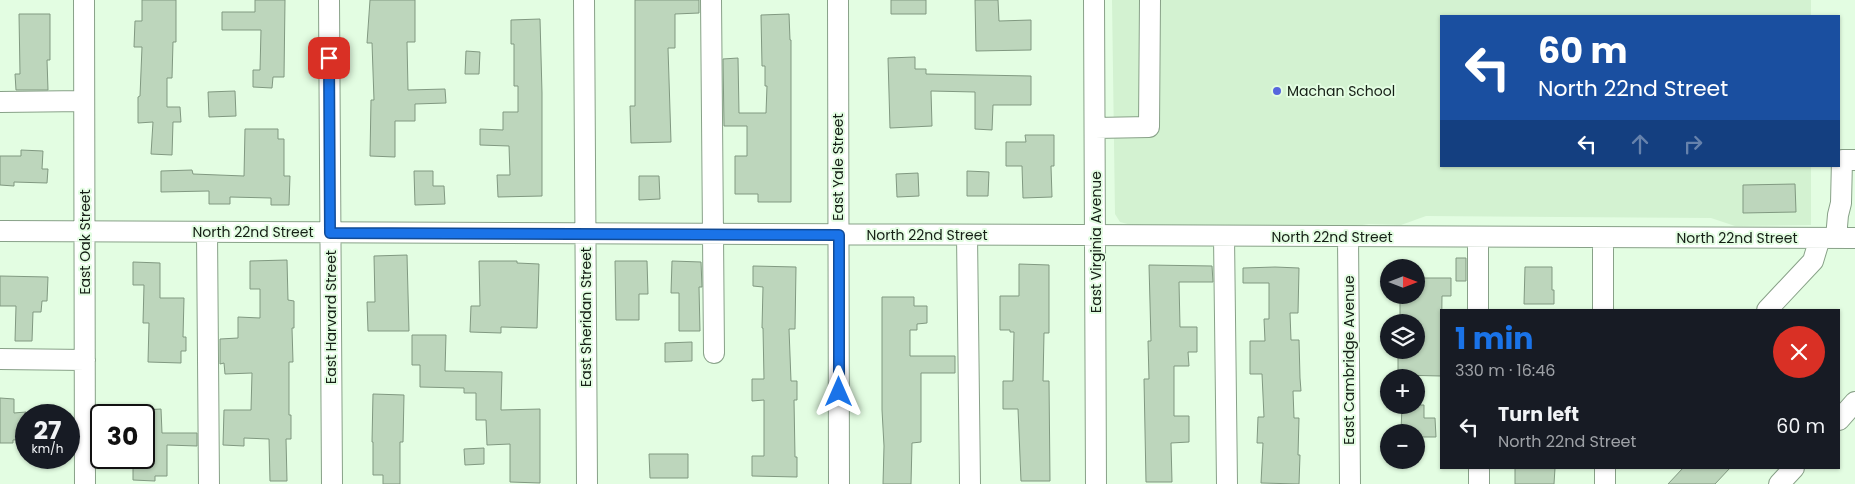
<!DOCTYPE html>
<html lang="en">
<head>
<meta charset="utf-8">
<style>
  :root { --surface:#171b24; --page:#20242c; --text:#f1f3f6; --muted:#9ea1a6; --accent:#1a73e8 }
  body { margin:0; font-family:Poppins,sans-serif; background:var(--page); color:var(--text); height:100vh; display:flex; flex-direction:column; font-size:19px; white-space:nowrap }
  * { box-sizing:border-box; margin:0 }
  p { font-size:16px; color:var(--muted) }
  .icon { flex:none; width:28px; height:28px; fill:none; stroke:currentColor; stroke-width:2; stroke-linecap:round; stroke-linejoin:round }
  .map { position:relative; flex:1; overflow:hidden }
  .side { position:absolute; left:1440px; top:309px; width:400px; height:160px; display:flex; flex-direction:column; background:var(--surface); border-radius:0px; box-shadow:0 1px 4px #0004 }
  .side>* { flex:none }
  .hud { position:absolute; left:1440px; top:15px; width:400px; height:152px; border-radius:0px; box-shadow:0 1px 4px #0004; background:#1a4fa0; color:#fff; overflow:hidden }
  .needle { width:32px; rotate:90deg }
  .buttons { position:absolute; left:1380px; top:259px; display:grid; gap:10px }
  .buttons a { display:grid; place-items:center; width:45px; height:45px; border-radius:50%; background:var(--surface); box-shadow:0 1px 4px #0004; font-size:25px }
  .speed { position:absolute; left:15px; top:404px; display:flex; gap:10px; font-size:25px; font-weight:700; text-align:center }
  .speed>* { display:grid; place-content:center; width:65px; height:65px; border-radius:50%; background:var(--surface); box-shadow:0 1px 4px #0004; line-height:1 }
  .speed small { font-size:12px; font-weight:400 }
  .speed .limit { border:2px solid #111; border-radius:8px; background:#fff; color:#111 }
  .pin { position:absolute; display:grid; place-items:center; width:42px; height:42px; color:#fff; margin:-21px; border-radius:10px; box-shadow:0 2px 8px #0006 }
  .me { position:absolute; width:55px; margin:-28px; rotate:0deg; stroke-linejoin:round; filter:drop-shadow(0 0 4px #0008) }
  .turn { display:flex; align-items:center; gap:18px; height:105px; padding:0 15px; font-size:22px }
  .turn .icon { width:65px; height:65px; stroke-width:2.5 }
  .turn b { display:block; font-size:35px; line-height:42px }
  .lanes { display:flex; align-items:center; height:48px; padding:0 15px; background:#0003; justify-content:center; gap:25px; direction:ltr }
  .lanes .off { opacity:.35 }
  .round { display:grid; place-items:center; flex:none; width:52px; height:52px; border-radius:26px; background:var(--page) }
  .headline { display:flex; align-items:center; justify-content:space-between; height:85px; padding:0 15px }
  h1 { font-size:30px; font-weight:700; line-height:38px; color:var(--accent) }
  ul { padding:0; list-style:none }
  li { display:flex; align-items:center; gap:15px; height:65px; padding:0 15px }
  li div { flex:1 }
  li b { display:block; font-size:19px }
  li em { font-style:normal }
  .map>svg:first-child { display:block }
  .built { fill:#d3f2d1 }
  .building { fill:#bdd6bc; stroke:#819981 }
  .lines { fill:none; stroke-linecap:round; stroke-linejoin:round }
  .minor-casing { stroke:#88a188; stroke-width:22 }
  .minor { stroke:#fff; stroke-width:20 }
  .route-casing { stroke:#114b97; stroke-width:12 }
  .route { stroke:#1a73e8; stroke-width:9 }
  .poi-dot { fill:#5666dd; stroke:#e3fde2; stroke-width:2 }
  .labels { text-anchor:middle; stroke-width:4; stroke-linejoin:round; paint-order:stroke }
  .poi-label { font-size:14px; fill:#151f15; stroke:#e3fde2; text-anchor:start }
  .street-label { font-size:14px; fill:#151f15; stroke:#e3fde2 }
</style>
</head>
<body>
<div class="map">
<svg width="1855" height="484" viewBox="0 0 1855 484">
  <rect width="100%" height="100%" fill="#e3fde2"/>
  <!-- built -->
  <path class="built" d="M 1112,0 L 1811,0 L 1811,16 L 1441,16 L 1441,166 L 1811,166 L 1811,225 L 1735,226 L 1711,218 L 1426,216 L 1401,225 L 1369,224 L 1355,226 L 1131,225 L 1120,222 L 1115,214 Z"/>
  <!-- building -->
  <path class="building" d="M 142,0 L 176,0 L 176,42 L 173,42 L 172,78 L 167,78 L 167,107 L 180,107 L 181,122 L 173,122 L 172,155 L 151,154 L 153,122 L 138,123 L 138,97 L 140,96 L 142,47 L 134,47 L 135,21 L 142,21 Z
    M 255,0 L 285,0 L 284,77 L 273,77 L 272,88 L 253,87 L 253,70 L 260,70 L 261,30 L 222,30 L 222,12 L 255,12 Z
    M 370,0 L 415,0 L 415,42 L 407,42 L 408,90 L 445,89 L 446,103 L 415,104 L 415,121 L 395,121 L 395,157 L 370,156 L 371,100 L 374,100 L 372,43 L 367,43 Z
    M 635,0 L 699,0 L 699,13 L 675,14 L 675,48 L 668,48 L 671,142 L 631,143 L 630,106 L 635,106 Z
    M 891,0 L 926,0 L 926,14 L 891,14 Z
    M 975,0 L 998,0 L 999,21 L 1031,20 L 1031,50 L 976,51 Z
    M 19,14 L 50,14 L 50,60 L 47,60 L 48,90 L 16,90 L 15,74 L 20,74 Z
    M 789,14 L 790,40 L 791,40 L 791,202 L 758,202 L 758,194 L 735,194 L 735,156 L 747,156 L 747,126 L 724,126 L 723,59 L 738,58 L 739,113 L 766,113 L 767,86 L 765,86 L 765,66 L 762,66 L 761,15 Z
    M 540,19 L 542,93 L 542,196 L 498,197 L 497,175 L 510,175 L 509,146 L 480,145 L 480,129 L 503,130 L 503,112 L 518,112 L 518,86 L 514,86 L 514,44 L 511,44 L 511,20 Z
    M 466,51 L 480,52 L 479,74 L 465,74 Z
    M 915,57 L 915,69 L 926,69 L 926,74 L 1031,76 L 1031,105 L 993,105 L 992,130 L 975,129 L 975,92 L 931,91 L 932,126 L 890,128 L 888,58 Z
    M 235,91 L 236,116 L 209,117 L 208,92 Z
    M 245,129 L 278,129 L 278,139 L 284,139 L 284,176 L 290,176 L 289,205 L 271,205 L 271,198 L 230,197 L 230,204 L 209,204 L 209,191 L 161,192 L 161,171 L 192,170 L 193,174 L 244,176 Z
    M 1025,135 L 1054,135 L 1054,166 L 1051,166 L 1052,197 L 1023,198 L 1022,166 L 1006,166 L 1006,142 L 1026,142 Z
    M 21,150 L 43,151 L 42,169 L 48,169 L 47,183 L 14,182 L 14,186 L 0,185 L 0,156 L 21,156 Z
    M 414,171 L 433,171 L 433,186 L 444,186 L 445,204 L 415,205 Z
    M 967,171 L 989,172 L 988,196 L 967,196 Z
    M 918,173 L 919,196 L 897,197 L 896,174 Z
    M 639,176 L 659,176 L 660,199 L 639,200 Z
    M 1795,184 L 1796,212 L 1743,213 L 1743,185 Z
    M 407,255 L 409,331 L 368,331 L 367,302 L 375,302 L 374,256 Z
    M 1456,258 L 1466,258 L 1466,281 L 1456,281 Z
    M 287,260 L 288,300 L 294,301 L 294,328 L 292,328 L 293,362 L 289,362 L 289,415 L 291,415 L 291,439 L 286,439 L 287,481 L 270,481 L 269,439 L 244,438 L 244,446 L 223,445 L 224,410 L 251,410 L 252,373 L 225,374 L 224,363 L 220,364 L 220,339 L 238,338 L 238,317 L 260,318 L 260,289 L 250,289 L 250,261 Z
    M 479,261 L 517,261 L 517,263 L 539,264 L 537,328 L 501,327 L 501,333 L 470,332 L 471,306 L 480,306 Z
    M 615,261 L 647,261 L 648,294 L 639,294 L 639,320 L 616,320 Z
    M 672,261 L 701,262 L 702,287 L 699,287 L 700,331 L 679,331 L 679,293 L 671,293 Z
    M 133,262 L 160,263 L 160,298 L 184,298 L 183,337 L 186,337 L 186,351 L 181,351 L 181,363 L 148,362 L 149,323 L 143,323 L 144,285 L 133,285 Z
    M 1019,264 L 1049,265 L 1049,333 L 1044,333 L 1043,381 L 1049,381 L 1050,481 L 1021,481 L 1018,409 L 1003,409 L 1003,381 L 1013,381 L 1014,332 L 1010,332 L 1010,330 L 1000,330 L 1000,296 L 1019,296 Z
    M 1149,265 L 1212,266 L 1213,282 L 1179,282 L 1180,327 L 1197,327 L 1197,352 L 1188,352 L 1189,366 L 1174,366 L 1174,416 L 1189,416 L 1189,442 L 1171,443 L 1172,482 L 1146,482 L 1144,379 L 1149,379 L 1148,341 L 1151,341 Z
    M 753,266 L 796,267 L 795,329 L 789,329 L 791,381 L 797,381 L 797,400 L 794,400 L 795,457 L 797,457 L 797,477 L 752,476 L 752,456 L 764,456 L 764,400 L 752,401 L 752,379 L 764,379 L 763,328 L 762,328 L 763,287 L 753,286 Z
    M 1275,267 L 1299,268 L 1298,313 L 1290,313 L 1291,340 L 1299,340 L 1300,378 L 1301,391 L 1293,391 L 1294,418 L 1299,418 L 1298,455 L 1300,455 L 1299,484 L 1261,483 L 1263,443 L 1257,443 L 1258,417 L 1264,417 L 1262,374 L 1250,374 L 1250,341 L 1265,341 L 1264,319 L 1269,319 L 1269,283 L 1243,283 L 1243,268 Z
    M 1525,267 L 1552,267 L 1552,290 L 1554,290 L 1554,304 L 1524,304 Z
    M 0,276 L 48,277 L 47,301 L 42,301 L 41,312 L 33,312 L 32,341 L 15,341 L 16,306 L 0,306 Z
    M 1416,278 L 1451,278 L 1451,296 L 1442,296 L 1441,376 L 1398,375 L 1398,350 L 1416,350 L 1416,322 L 1400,322 L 1400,295 L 1416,295 Z
    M 882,297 L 914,297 L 914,306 L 927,306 L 927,323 L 917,324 L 917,330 L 910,330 L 910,356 L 955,356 L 955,373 L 921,373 L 921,442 L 912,443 L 911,484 L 883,484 L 884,446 L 882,410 Z
    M 412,335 L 446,335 L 445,371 L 502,372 L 501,410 L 540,409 L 540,483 L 510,482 L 510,444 L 487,445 L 486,420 L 476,420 L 476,393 L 464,393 L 464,388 L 420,387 L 420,365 L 412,365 Z
    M 692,342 L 692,361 L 665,362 L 665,343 Z
    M 373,394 L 404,395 L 403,442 L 400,442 L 400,484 L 383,484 L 383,475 L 373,475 L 373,442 L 372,442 Z
    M 0,398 L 14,399 L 14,413 L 26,412 L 26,439 L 13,440 L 13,443 L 0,443 Z
    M 1402,405 L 1424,405 L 1424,418 L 1435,418 L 1436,437 L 1416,437 L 1416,432 L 1401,432 Z
    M 161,409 L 162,433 L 197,433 L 197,446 L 167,445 L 167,476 L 155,476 L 155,481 L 133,480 L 133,458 L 144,458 L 144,410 Z
    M 484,448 L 484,464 L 465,465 L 464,449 Z
    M 649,454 L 688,454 L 688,478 L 650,478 Z
    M 1515,468 L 1555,468 L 1554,484 L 1515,484 Z
    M 1683,468 L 1730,468 L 1715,484 L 1668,484 Z"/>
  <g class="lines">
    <!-- minor casing -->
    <g class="minor-casing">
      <path id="minor" d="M 84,0 L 85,484
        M 329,0 L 332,484
        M 584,0 L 587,484
        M 711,0 L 714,353
        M 838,0 L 839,484
        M 1094,0 L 1096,484
        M 0,102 L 84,101
        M 1095,128 L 1149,127 L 1150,0
        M 0,231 L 1855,238
        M 207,232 L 209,484
        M 967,235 L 970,484
        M 1224,236 L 1227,484
        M 1348,237 L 1350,484
        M 1478,238 L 1478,310
        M 1603,238 L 1603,310
        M 1836,238 L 1838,215 L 1841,203 L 1842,160 L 1855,160
        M 1767,310 L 1813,261 L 1820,238
        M 0,359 L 85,360
        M 1839,420 L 1855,402
        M 1479,468 L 1479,484
        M 1605,468 L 1605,484
        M 1779,484 L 1794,468"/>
    </g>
    <!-- minor -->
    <use href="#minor" class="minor"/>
  </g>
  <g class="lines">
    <!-- route casing -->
    <g class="route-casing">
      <path id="route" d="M 329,58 L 330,233 L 839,235 L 839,392"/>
    </g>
    <!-- route -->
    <use href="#route" class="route"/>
  </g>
  <!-- markers -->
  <circle class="poi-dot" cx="1277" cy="91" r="5"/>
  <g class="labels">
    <!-- poi labels -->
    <g class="poi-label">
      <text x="1287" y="96">Machan School</text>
    </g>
    <!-- street labels -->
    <g class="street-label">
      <text transform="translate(838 167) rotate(-90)" y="5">East Yale Street</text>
      <text x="253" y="237">North 22nd Street</text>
      <text x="927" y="240">North 22nd Street</text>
      <text x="1332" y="242">North 22nd Street</text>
      <text x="1737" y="243">North 22nd Street</text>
      <text transform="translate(85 242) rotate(-90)" y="5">East Oak Street</text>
      <text transform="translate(1096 242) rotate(-90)" y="5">East Virginia Avenue</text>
      <text transform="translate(331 317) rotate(-90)" y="5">East Harvard Street</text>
      <text transform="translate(586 317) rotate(-90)" y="5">East Sheridan Street</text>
      <text transform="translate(1349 360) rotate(-90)" y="5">East Cambridge Avenue</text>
    </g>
  </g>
</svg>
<div class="buttons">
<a><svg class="needle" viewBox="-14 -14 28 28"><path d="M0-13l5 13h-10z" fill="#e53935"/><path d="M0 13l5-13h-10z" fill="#9ea1a6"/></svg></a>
<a><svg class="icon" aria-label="layers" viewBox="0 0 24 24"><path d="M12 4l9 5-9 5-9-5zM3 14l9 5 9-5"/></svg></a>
<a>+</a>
<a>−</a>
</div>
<div class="speed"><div>27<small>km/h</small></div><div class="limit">30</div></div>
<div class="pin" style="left:329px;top:58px;background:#d93025"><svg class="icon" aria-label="arrive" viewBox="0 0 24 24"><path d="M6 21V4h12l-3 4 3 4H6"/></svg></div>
<svg class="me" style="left:839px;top:392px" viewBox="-20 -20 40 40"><path d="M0-17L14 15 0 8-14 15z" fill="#1a73e8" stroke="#fff" stroke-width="4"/></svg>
<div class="hud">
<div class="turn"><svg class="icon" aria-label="left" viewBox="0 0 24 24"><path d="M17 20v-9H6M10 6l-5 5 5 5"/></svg><div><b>60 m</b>North 22nd Street</div></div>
<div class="lanes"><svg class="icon" aria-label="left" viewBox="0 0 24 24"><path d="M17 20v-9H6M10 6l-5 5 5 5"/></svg><svg class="icon off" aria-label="ahead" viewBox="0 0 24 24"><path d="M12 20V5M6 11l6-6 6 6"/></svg><svg class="icon off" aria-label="right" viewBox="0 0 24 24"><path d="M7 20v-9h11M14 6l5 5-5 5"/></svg></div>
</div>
<section class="side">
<div class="headline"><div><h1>1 min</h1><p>330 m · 16:46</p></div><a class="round" style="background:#d93025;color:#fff"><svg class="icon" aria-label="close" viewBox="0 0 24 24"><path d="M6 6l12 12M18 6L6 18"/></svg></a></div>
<ul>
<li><svg class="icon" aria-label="left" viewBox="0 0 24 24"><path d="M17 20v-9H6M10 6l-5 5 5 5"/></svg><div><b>Turn left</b><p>North 22nd Street</p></div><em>60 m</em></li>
</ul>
</section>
</div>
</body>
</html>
